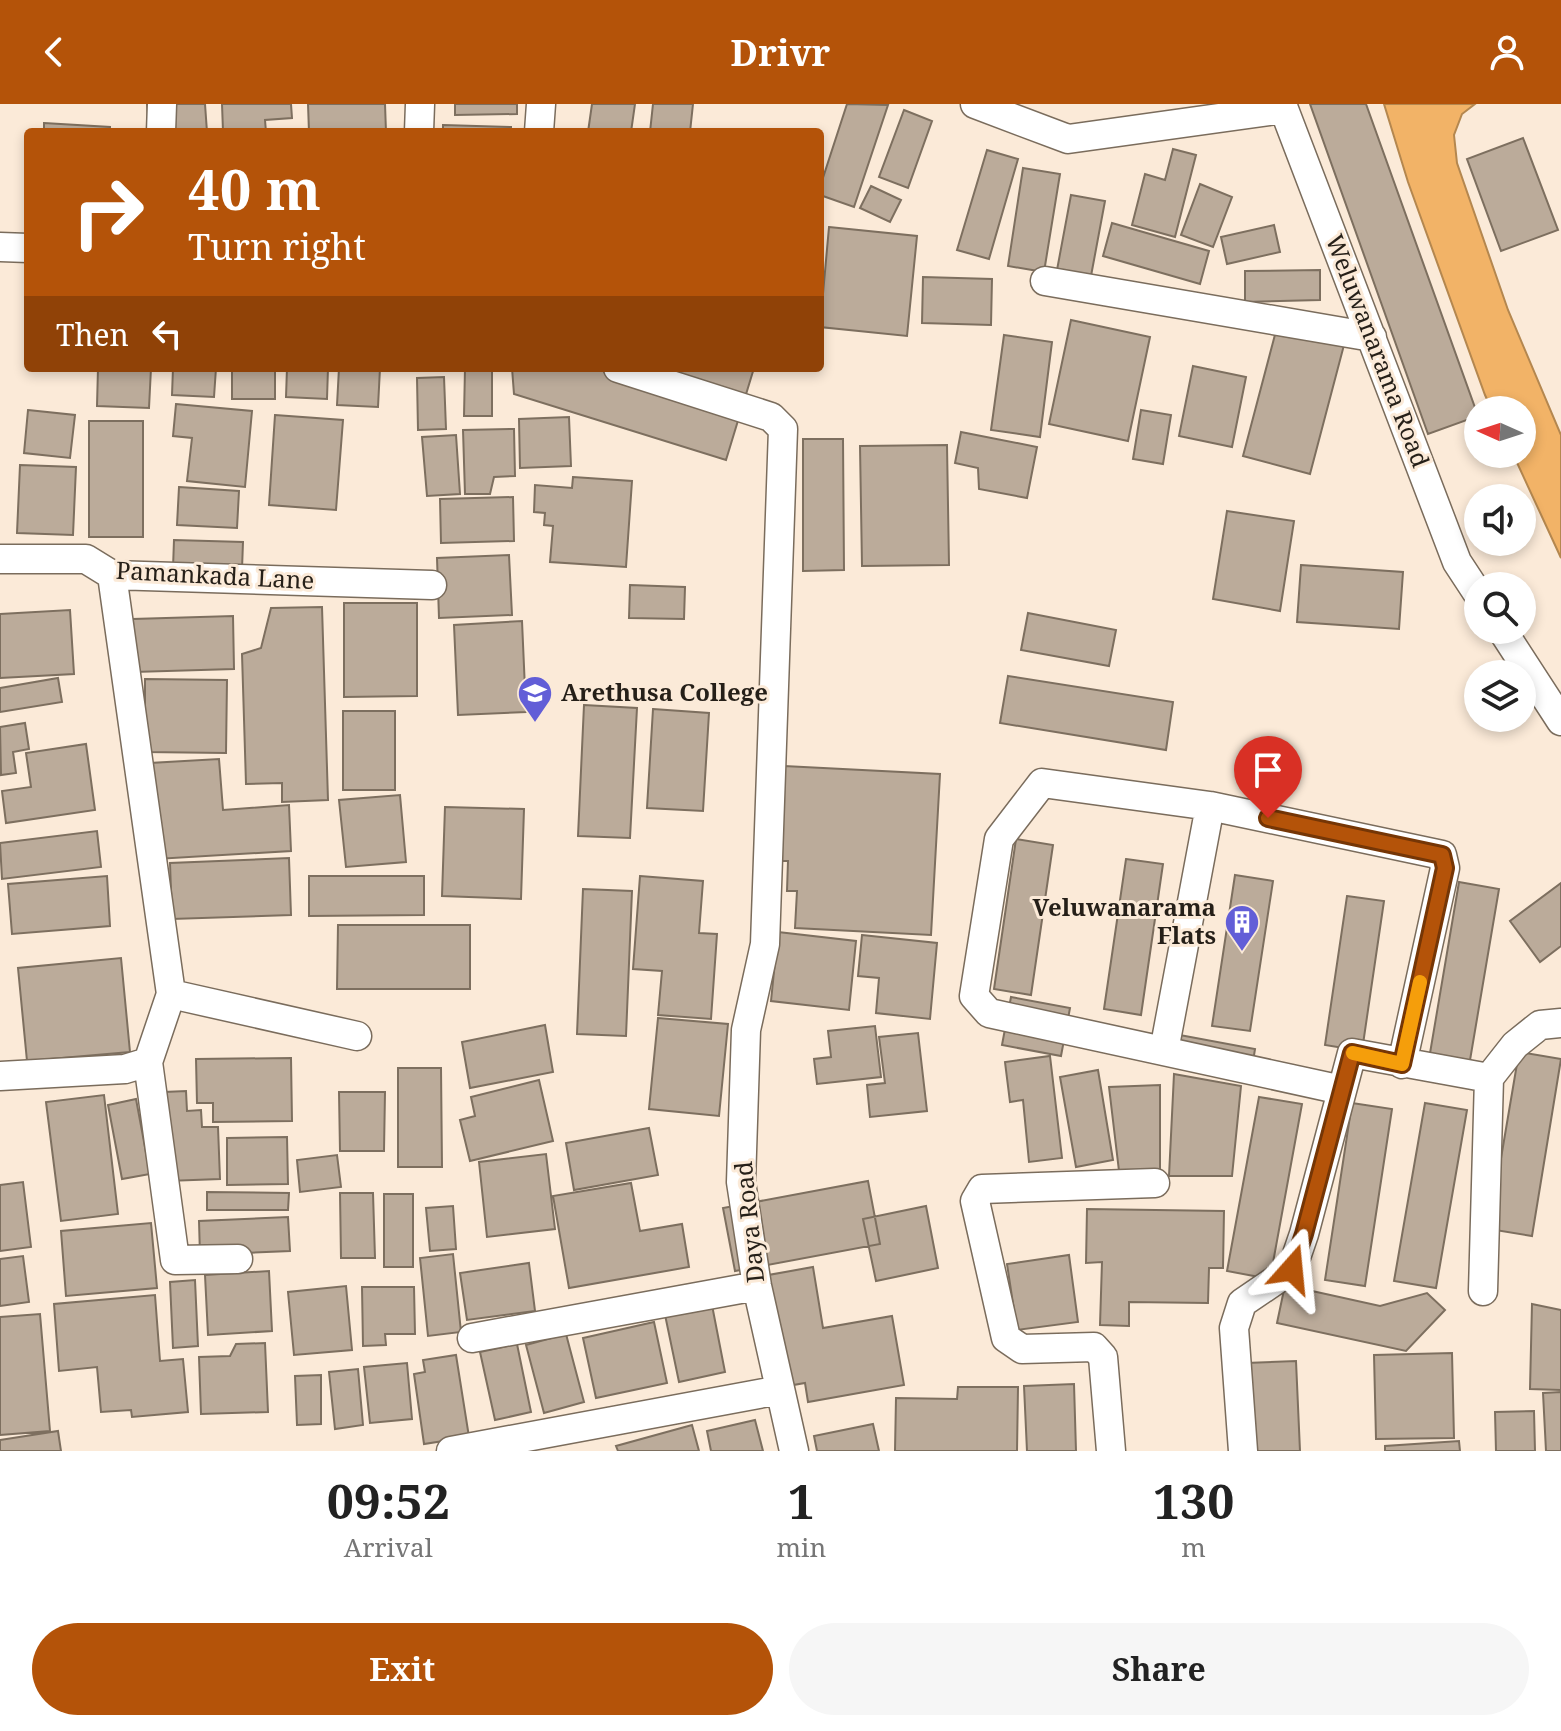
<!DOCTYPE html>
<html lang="en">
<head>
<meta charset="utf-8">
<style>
  :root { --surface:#fff; --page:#f6f6f6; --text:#222; --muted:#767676; --accent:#b45309 }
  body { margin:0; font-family:"Noto Serif",serif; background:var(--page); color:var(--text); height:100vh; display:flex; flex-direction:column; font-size:30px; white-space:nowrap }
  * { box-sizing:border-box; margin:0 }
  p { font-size:26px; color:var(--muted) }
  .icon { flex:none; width:44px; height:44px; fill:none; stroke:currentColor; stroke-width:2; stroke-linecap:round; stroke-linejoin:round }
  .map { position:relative; height:1347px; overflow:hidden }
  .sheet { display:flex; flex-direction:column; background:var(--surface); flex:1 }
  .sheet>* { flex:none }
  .hud { position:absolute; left:24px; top:24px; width:800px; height:244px; border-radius:8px; box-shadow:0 4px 12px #0003; background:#b45309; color:#fff; overflow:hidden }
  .needle { width:52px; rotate:273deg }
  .tools { position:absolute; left:1464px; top:292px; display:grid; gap:16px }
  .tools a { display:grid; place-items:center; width:72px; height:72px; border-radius:50%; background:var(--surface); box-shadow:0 4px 12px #0003; font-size:40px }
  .pin { position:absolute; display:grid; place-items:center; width:68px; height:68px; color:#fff; margin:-82px -34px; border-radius:50% 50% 50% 0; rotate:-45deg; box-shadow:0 0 8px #0007 }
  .pin .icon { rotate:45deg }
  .me { position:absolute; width:88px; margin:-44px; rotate:18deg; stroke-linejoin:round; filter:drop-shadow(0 0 6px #0008) }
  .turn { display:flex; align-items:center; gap:28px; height:168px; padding:0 32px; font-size:36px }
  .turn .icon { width:104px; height:104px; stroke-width:2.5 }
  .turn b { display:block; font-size:56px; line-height:68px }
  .then { display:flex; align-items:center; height:76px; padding:0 32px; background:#0003; gap:16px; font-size:30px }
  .eta { display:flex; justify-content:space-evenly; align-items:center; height:136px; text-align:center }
  .eta b { font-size:48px; font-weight:700; line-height:56px }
  .cta { display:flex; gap:16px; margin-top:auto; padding:16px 32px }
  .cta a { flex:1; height:92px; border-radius:48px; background:var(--accent); color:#fff; font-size:32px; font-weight:700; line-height:92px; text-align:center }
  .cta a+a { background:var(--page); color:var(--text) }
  header { display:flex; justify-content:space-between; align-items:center; height:104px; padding:0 32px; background:var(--accent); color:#fff; font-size:36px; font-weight:700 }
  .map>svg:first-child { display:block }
  .water { fill:#f2b367; stroke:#b4874f; stroke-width:2 }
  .building { fill:#bbab9a; stroke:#7d6f5f; stroke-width:2 }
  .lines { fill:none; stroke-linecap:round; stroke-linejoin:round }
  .street-casing { stroke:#7a6c5c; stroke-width:31 }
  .street { stroke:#fff; stroke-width:28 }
  .route-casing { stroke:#753606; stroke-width:20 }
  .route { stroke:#b45309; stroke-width:14 }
  .slow { stroke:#f59e0b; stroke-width:14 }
  .labels { text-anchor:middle; stroke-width:6; stroke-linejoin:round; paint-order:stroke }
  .street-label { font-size:24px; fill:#251f18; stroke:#fbead8 }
  .poi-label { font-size:24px; font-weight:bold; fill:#251f18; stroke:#fbead8; text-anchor:start }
</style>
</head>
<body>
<header><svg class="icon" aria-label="back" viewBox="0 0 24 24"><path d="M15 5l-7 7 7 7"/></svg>Drivr<svg class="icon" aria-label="person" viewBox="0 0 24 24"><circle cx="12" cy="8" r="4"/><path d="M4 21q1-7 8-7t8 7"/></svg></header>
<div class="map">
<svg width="1561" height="1347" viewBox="0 0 1561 1347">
  <rect width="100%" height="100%" fill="#fbead8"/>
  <!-- water -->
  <path class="water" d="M 1384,0 L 1475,0 L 1462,10 L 1454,31 L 1457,59 L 1508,206 L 1561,331 L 1561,454 L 1513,350 L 1522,350 L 1522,306 L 1492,306 L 1485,291 L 1408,78 Z"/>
  <!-- building -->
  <path class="building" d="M 147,0 L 205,0 L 207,28 L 149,28 Z
    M 222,0 L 291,0 L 292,14 L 265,16 L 266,28 L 254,28 L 254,25 L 223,27 Z
    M 308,0 L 385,0 L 386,28 L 309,28 Z
    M 455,0 L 517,0 L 517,10 L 455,11 Z
    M 592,0 L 635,0 L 631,28 L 588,28 Z
    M 653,0 L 693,0 L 690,28 L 650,28 Z
    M 847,0 L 888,1 L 854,103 L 820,91 L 820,83 Z
    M 1310,0 L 1366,0 L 1478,312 L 1428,330 Z
    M 904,6 L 932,17 L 908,84 L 879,73 Z
    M 44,19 L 110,23 L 110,28 L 44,28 Z
    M 443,21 L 511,23 L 511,28 L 443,28 Z
    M 1523,34 L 1558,126 L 1501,147 L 1467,55 Z
    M 1173,45 L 1196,51 L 1175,133 L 1132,121 L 1145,70 L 1165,76 Z
    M 987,46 L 1018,55 L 989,155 L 957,146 Z
    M 1023,64 L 1060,70 L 1044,168 L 1008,162 Z
    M 1200,80 L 1232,93 L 1213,143 L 1181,131 Z
    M 871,82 L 901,96 L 890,118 L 860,104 Z
    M 1071,91 L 1105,97 L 1091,172 L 1057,166 Z
    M 1112,119 L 1209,147 L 1200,180 L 1103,152 Z
    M 1274,121 L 1280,148 L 1227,160 L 1221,133 Z
    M 829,123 L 917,132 L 907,232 L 820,223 Z
    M 1320,166 L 1320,196 L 1245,198 L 1245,167 Z
    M 923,173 L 992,175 L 991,221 L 922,219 Z
    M 1071,216 L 1150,233 L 1128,337 L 1049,320 Z
    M 1277,223 L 1344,241 L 1310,370 L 1243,352 Z
    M 1004,231 L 1052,238 L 1040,333 L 991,326 Z
    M 1193,262 L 1246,273 L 1232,343 L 1179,332 Z
    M 98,264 L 151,264 L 149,304 L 97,302 Z
    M 173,264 L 216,264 L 214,293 L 172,291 Z
    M 232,264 L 275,264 L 275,295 L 232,295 Z
    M 287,264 L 328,264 L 327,295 L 286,293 Z
    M 339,264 L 380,264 L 378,303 L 337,301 Z
    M 465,264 L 492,264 L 492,312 L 464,312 Z
    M 512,264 L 754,264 L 726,356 L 514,290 Z
    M 444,273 L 446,325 L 418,326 L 417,274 Z
    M 176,300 L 252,307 L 245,383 L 187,377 L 192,334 L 173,332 Z
    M 28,306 L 75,311 L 70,354 L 24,349 Z
    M 1141,306 L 1171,311 L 1163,360 L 1133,355 Z
    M 275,311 L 343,316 L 336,406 L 269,401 Z
    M 569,313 L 571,362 L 520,364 L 519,315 Z
    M 89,317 L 143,317 L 143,433 L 89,433 Z
    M 514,325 L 515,372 L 494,373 L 490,390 L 465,390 L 463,326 Z
    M 961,328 L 1037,343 L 1027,394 L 979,385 L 978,364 L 955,359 Z
    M 456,331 L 460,390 L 427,392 L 422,333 Z
    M 803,335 L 843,335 L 844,466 L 803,467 Z
    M 947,341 L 949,461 L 862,462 L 860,342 Z
    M 20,361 L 76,363 L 73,431 L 17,429 Z
    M 573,373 L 632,377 L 626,463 L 550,458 L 553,422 L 544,421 L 545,409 L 534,408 L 535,381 L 572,384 Z
    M 179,383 L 239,387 L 237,424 L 177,421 Z
    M 513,393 L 514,437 L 441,439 L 440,395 Z
    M 1227,407 L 1294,417 L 1280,507 L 1213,495 Z
    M 174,436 L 243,438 L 242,465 L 173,464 Z
    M 509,451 L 512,511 L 439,514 L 437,454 Z
    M 1301,461 L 1403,468 L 1399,525 L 1297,518 Z
    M 630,481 L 685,483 L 684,515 L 629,514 Z
    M 344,499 L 417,499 L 417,592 L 344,593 Z
    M 322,503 L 328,696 L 282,698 L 282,679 L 246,680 L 242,550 L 261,544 L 271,504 Z
    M 70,506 L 74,570 L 0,574 L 0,510 Z
    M 1028,509 L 1116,526 L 1109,562 L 1021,546 Z
    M 233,512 L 234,565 L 134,568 L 133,515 Z
    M 522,517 L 526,608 L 458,611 L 454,521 Z
    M 1008,572 L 1173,598 L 1166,646 L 1000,619 Z
    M 58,574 L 62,598 L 0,608 L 0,584 Z
    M 145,575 L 227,576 L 226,649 L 145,648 Z
    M 584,601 L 637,604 L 630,734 L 578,732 Z
    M 653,605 L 709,609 L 703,707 L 647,704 Z
    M 343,607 L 395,607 L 395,686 L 343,686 Z
    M 25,619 L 29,645 L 13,648 L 16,669 L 1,671 L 0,623 Z
    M 86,640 L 95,706 L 6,719 L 2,687 L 31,683 L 26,649 Z
    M 219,655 L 223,706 L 289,701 L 291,747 L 156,755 L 150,659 Z
    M 784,662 L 940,670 L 931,831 L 795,824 L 797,787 L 787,787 L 788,757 L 779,757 Z
    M 400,691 L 406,758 L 346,763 L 339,696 Z
    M 445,703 L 524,705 L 521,795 L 442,792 Z
    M 97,727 L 101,763 L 2,775 L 0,739 Z
    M 1016,735 L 1053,741 L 1031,891 L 994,885 Z
    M 289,754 L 291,811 L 172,815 L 170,759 Z
    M 1126,755 L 1163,760 L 1141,911 L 1104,905 Z
    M 1235,771 L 1273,777 L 1250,927 L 1212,922 Z
    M 107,772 L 110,822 L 12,830 L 8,780 Z
    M 309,772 L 424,772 L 424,811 L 309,812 Z
    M 640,772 L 703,777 L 699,829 L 717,830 L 711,915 L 658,911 L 662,867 L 633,865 Z
    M 1459,778 L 1499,785 L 1468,968 L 1428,961 Z
    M 1561,779 L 1561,842 L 1540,858 L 1510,817 Z
    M 583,785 L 632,787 L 626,932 L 577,930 Z
    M 1347,792 L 1384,797 L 1362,947 L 1325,941 Z
    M 338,821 L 470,821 L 470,885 L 337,885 Z
    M 778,828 L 856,837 L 849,906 L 771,897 Z
    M 862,831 L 937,839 L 930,915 L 876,909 L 879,874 L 858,872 Z
    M 121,854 L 130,948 L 27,957 L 18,864 Z
    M 1011,893 L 1070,904 L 1061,952 L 1002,941 Z
    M 658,914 L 728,920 L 719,1012 L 649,1005 Z
    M 545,921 L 553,968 L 470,984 L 462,938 Z
    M 875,922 L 881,973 L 817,980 L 814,955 L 831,953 L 828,927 Z
    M 918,929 L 927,1007 L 870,1013 L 867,981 L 885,979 L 879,933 Z
    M 1169,929 L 1255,945 L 1250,977 L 1163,960 Z
    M 1519,948 L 1561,955 L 1532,1132 L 1489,1125 Z
    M 1050,952 L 1062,1054 L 1029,1058 L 1023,996 L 1010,998 L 1005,958 Z
    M 291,954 L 292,1017 L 213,1018 L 213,999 L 197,999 L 196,955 Z
    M 398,964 L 441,964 L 442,1063 L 398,1063 Z
    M 1098,966 L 1113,1056 L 1076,1063 L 1060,973 Z
    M 1174,970 L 1241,982 L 1232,1072 L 1169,1072 Z
    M 539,976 L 553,1037 L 470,1057 L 460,1016 L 475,1012 L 471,993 Z
    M 1160,981 L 1160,1065 L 1119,1067 L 1109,983 Z
    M 186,987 L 187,1007 L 201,1006 L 202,1023 L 218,1023 L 220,1075 L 167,1077 L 164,988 Z
    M 339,988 L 385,988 L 384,1047 L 340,1047 Z
    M 104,991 L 118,1110 L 61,1117 L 46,998 Z
    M 1259,993 L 1302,1000 L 1270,1175 L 1227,1167 Z
    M 136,995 L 150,1070 L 122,1075 L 108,1001 Z
    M 1352,999 L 1392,1005 L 1365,1182 L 1325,1176 Z
    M 1425,999 L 1467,1006 L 1436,1184 L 1394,1177 Z
    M 649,1024 L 658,1071 L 574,1086 L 566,1039 Z
    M 287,1033 L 288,1080 L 227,1081 L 227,1034 Z
    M 546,1050 L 555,1125 L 487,1133 L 479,1058 Z
    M 337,1051 L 341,1083 L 300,1088 L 297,1056 Z
    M 868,1077 L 880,1140 L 735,1167 L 723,1104 Z
    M 23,1078 L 31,1143 L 0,1147 L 0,1081 Z
    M 631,1079 L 640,1127 L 682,1120 L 689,1163 L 569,1184 L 553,1092 Z
    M 207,1088 L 289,1089 L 288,1106 L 207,1106 Z
    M 340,1089 L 373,1089 L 375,1154 L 341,1154 Z
    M 384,1090 L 413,1090 L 413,1163 L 384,1163 Z
    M 453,1102 L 456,1145 L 430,1147 L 426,1104 Z
    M 926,1102 L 938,1164 L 876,1177 L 863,1115 Z
    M 1087,1105 L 1224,1107 L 1223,1164 L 1209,1164 L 1208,1199 L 1129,1198 L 1129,1222 L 1100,1221 L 1102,1158 L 1086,1159 Z
    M 288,1113 L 290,1147 L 200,1151 L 199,1117 Z
    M 151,1119 L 157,1184 L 66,1192 L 61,1127 Z
    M 453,1150 L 461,1228 L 428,1232 L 420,1154 Z
    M 1069,1151 L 1078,1218 L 1017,1226 L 1007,1160 Z
    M 23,1152 L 29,1198 L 0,1202 L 0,1155 Z
    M 529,1159 L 535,1207 L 467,1216 L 460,1169 Z
    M 813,1163 L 823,1224 L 892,1212 L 904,1281 L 808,1298 L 805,1279 L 765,1286 L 746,1175 Z
    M 269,1167 L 272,1227 L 208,1231 L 205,1171 Z
    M 195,1176 L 198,1242 L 173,1244 L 170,1178 Z
    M 1285,1181 L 1380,1202 L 1427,1189 L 1445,1206 L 1406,1247 L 1277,1219 Z
    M 346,1182 L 352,1246 L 294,1251 L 288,1188 Z
    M 362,1183 L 414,1183 L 415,1230 L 385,1230 L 386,1241 L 363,1242 Z
    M 155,1191 L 160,1257 L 183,1255 L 188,1308 L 132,1313 L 131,1306 L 101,1308 L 97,1263 L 59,1267 L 54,1200 Z
    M 711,1196 L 725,1268 L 679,1278 L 664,1206 Z
    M 1532,1200 L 1561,1206 L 1561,1286 L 1530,1285 Z
    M 40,1210 L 50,1327 L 0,1331 L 0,1213 Z
    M 654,1218 L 667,1279 L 596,1294 L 583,1234 Z
    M 566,1230 L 584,1298 L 544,1309 L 526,1241 Z
    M 265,1239 L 268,1308 L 201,1310 L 199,1253 L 230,1252 L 236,1240 Z
    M 517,1240 L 531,1308 L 495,1316 L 480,1248 Z
    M 1452,1249 L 1454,1334 L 1376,1335 L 1374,1251 Z
    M 456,1251 L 469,1333 L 424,1340 L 414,1270 L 425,1268 L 423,1256 Z
    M 1296,1257 L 1300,1347 L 1250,1347 L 1246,1259 Z
    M 407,1259 L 412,1315 L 370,1319 L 364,1263 Z
    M 358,1265 L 363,1321 L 335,1325 L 329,1268 Z
    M 321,1271 L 321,1320 L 297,1321 L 295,1272 Z
    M 1074,1280 L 1076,1347 L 1027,1347 L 1024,1282 Z
    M 958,1283 L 1018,1283 L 1017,1347 L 895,1347 L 896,1294 L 957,1295 Z
    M 1561,1288 L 1561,1347 L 1546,1347 L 1543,1289 Z
    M 1534,1307 L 1535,1347 L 1496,1347 L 1495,1308 Z
    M 755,1316 L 763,1347 L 711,1347 L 707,1327 Z
    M 873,1320 L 879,1347 L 817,1347 L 814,1332 Z
    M 692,1321 L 699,1347 L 618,1347 L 616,1342 Z
    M 58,1327 L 61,1347 L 0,1347 L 0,1336 Z
    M 1459,1337 L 1460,1347 L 1385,1347 L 1385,1342 Z"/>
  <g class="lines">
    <!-- street casing -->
    <g class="street-casing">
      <path id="street" d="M 975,0 L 1068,35 L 1284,5
        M 1282,0 L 1457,458 L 1478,490
        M 161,28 L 162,0
        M 419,28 L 420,0
        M 539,28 L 541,0
        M 0,143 L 28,144
        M 1045,177 L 1372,233
        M 618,264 L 771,313 L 783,325 L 765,840 L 746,926 L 741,1078 L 757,1182 L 794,1347
        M 0,455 L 86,455 L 112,471 L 432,481
        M 112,471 L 171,890 L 148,958 L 175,1156 L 238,1155
        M 1502,526 L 1561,617
        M 171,890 L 357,932
        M 1164,947 L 1210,702
        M 0,972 L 125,965 L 148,958
        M 1342,986 L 989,909 L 974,892 L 999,735 L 1042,679 L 1210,702 L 1442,751 L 1445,764 L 1402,960
        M 1483,1187 L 1489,974
        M 472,1234 L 757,1182
        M 451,1347 L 780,1286
        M 1111,1347 L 1103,1253 L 1094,1243 L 1022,1245 L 1006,1234 L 975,1097 L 982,1085 L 1155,1079
        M 1243,1347 L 1234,1224 L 1242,1199 L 1292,1165 L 1304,1130 L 1352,949 L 1489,974 L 1515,941 L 1540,921 L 1561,919"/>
    </g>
    <!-- street -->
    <use href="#street" class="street"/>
  </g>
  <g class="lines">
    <!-- route casing -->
    <g class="route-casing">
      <path id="route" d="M 1268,714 L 1442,751 L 1445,764 L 1402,960 L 1352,949 L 1304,1130 L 1292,1165"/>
    </g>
    <!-- route -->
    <use href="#route" class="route"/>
    <!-- slow -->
    <path class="slow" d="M 1353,949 L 1402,960 L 1420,878"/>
  </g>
  <!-- icons -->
  <defs>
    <g id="school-pin" transform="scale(1.8)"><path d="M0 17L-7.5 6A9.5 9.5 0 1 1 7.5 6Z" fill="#625ed7" stroke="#fbead8"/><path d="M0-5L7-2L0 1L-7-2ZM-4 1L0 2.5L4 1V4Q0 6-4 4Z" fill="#fff"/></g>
    <g id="building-pin" transform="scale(1.8)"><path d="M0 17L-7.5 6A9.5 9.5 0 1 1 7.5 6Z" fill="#625ed7" stroke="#fbead8"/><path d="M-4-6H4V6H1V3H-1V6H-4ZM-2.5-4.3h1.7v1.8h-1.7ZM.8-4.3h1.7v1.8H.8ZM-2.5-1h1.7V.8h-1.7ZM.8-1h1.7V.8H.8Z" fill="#fff"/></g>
  </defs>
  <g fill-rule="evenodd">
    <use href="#school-pin" x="535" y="589"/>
    <use href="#building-pin" x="1242" y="818"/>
  </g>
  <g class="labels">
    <!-- street labels -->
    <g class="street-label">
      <text transform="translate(1377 247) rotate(69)" y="8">Weluwanarama Road</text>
      <text transform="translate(215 472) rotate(3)" y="8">Pamankada Lane</text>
      <text transform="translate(750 1118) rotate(-96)" y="8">Daya Road</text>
    </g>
    <!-- poi labels -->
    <g class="poi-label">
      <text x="561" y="597">Arethusa College</text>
      <text x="1216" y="812" text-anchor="end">Veluwanarama<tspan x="1216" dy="28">Flats</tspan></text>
    </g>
  </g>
</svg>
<div class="tools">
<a><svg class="needle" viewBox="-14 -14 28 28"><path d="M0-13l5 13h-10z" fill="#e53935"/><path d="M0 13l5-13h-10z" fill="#767676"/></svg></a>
<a><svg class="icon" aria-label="sound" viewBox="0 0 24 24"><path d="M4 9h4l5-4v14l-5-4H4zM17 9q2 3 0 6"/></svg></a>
<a><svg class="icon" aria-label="search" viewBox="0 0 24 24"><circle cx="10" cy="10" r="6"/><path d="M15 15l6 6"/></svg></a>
<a><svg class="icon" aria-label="layers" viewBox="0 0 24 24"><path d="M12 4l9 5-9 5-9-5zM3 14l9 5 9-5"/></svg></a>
</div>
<div class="pin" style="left:1268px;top:714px;background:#d93025"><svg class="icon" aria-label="arrive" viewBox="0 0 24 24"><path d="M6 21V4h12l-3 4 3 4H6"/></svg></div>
<svg class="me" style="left:1292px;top:1165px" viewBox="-20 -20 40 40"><path d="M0-17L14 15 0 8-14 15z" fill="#b45309" stroke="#fff" stroke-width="4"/></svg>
<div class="hud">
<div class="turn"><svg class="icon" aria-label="right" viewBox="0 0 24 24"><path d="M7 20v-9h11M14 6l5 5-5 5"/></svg><div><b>40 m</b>Turn right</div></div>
<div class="then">Then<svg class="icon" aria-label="left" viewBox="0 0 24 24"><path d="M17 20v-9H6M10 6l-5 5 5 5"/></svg></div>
</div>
</div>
<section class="sheet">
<div class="eta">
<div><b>09:52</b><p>Arrival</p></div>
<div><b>1</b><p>min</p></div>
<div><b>130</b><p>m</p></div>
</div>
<div class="cta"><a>Exit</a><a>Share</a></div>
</section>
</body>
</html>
